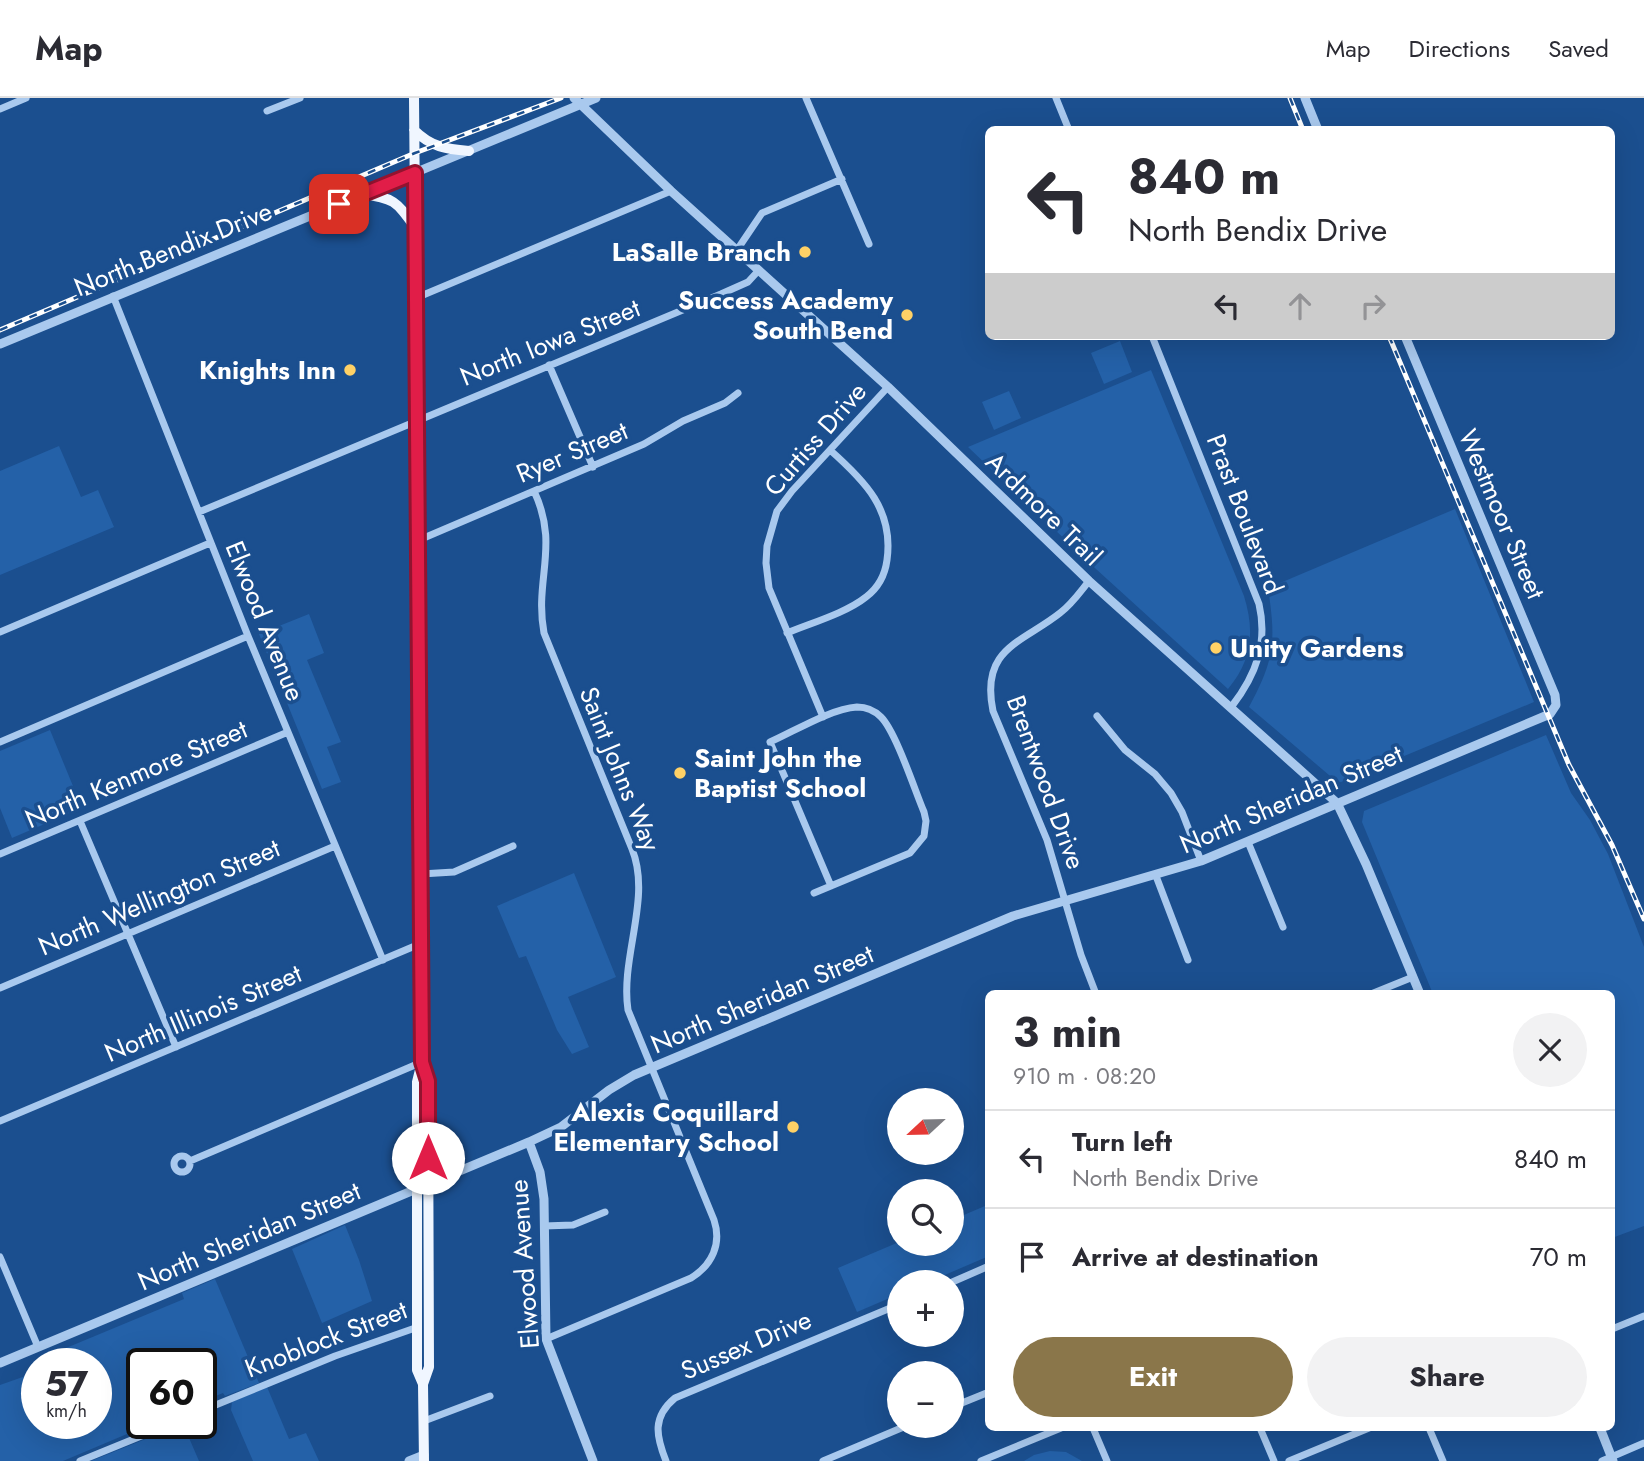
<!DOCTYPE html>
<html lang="en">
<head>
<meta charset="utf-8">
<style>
  :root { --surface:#fff; --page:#f2f2f3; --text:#2b2b33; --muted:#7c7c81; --line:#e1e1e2; --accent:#8a764a }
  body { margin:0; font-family:Jost,sans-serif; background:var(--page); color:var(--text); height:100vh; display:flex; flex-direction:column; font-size:26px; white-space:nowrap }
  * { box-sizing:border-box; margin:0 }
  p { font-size:23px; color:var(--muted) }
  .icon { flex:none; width:38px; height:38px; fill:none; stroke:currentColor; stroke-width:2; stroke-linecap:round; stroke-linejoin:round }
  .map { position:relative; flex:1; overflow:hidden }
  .side { position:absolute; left:985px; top:892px; width:630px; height:441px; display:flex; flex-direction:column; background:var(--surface); border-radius:10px; box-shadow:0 7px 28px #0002 }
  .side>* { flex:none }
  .hud { position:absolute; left:985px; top:28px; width:630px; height:214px; border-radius:10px; box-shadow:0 7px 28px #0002; background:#fff; color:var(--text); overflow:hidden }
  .needle { width:46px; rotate:248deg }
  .tools { position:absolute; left:887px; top:990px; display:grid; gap:14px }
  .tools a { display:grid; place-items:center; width:77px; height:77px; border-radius:50%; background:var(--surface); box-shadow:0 7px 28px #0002; font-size:35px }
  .speed { position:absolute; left:21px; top:1250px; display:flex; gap:14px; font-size:35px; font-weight:700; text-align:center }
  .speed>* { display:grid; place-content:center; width:91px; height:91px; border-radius:50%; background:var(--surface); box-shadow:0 7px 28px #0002; line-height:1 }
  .speed small { font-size:18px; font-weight:400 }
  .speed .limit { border:4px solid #111; border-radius:10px; background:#fff; color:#111 }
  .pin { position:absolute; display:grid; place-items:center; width:60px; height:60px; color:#fff; margin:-30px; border-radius:14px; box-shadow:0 4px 10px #0006 }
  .me { position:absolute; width:77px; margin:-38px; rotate:0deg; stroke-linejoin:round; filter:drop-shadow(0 0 5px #0008) }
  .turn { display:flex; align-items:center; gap:24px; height:147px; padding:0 28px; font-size:32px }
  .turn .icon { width:91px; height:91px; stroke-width:2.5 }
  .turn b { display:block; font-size:49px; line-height:60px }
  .lanes { display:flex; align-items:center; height:66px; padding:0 28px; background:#0003; justify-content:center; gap:35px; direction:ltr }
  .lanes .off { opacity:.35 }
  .round { display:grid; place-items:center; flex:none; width:74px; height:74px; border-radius:37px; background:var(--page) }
  .headline { display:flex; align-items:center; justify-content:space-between; height:119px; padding:0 28px }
  h1 { font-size:42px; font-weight:700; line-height:52px }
  .primary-button { display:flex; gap:14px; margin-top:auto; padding:14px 28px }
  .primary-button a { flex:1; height:80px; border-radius:42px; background:var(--accent); color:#fff; font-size:28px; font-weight:700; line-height:80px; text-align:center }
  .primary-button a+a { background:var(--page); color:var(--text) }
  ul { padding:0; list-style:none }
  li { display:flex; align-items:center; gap:21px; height:98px; padding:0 28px; border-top:2px solid var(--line) }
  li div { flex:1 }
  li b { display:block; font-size:26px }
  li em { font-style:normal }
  header { display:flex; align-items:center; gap:42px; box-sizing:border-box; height:98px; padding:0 35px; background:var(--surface); border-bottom:2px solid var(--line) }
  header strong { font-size:33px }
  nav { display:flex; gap:38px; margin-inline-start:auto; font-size:24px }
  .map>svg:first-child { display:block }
  .green { fill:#2461a8 }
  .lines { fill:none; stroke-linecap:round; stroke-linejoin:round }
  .minor { stroke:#a9c9ee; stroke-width:7 }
  .tertiary { stroke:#a9c9ee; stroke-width:9 }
  .primary { stroke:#f0f6ff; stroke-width:10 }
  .rail-casing { stroke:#fff; stroke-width:5 }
  .rail { stroke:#1b4f8f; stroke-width:2.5; stroke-dasharray:8; stroke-linecap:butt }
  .route-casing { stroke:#92132f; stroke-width:18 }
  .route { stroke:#e11d48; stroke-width:12 }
  .poi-dot { fill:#ffd166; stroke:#1b4f8f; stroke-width:2.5 }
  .labels { text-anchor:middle; stroke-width:7; stroke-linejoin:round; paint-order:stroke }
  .street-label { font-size:26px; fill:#fff; stroke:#1b4f8f }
  .poi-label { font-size:26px; font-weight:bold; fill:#fff; stroke:#1b4f8f; text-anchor:end }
</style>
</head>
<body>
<header>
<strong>Map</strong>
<nav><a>Map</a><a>Directions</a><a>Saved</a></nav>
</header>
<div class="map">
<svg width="1644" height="1363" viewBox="0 0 1644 1363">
  <rect width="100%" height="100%" fill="#1b4f8f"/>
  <!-- green -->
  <path class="green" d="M 1120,243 L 1132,274 L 1104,286 L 1091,255 Z
    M 1151,272 L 1244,498 C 1255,534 1252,562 1228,591 L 1096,471 L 968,349 Z
    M 1009,293 L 1021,320 L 994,332 L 982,304 Z
    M 59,348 L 81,399 L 98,392 L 114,429 L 0,477 L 0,373 Z
    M 1455,411 L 1534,604 L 1349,681 L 1341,684 L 1336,683 L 1249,609 C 1275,561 1276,543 1268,490 Z
    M 309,516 L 324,555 L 307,562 L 341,644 L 327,649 L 341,684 L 322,691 L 259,536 Z
    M 50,632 L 82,710 L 12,740 L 0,710 L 0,653 Z
    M 1546,637 L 1571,695 L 1590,722 L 1608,756 L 1644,849 L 1644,1128 L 1612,1140 L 1612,896 L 1433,896 L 1362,724 L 1364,713 Z
    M 574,775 L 616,879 L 568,899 L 589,949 L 572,956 L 557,932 L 526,858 L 519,860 L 497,808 Z
    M 985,1108 L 989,1116 L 989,1158 L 926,1185 L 900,1185 L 899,1196 L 857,1214 L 838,1170 L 899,1144 L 900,1146 L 952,1146 L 952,1122 Z
    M 345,1127 L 359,1162 L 372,1203 L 322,1225 L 292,1151 Z
    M 215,1181 L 259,1285 L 225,1298 L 223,1295 L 201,1304 L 201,1265 L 142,1265 L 142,1325 L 153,1325 L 63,1363 L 0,1363 L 0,1287 L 37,1274 L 37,1325 L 96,1325 L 96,1265 L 56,1265 L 54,1255 L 184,1201 L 182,1195 Z
    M 267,1289 L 289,1341 L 306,1335 L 319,1363 L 253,1363 L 231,1312 L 232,1304 Z
    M 183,1326 L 199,1363 L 91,1363 Z
    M 1050,1353 L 1066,1354 L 1082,1363 L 1024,1363 L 1034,1357 Z"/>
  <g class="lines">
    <!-- minor -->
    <path class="minor" d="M 806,0 L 869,146
      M 1056,0 L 1069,32
      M 0,11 L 26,0
      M 267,13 L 300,0
      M 737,152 L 762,115 L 842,81
      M 113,198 L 248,538 L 383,862
      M 416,200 L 671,93
      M 1152,238 L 1259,506 C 1268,545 1256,577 1232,608
      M 549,267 L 593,369
      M 534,393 C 560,448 534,481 544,535 L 632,751 C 652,800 620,859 628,912 L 714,1122 C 722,1146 712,1167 691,1180 L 546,1241
      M 199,414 L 721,196 L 748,184 L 759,172
      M 419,442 L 644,346 L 683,323 L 725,305 L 738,295
      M 1089,483 C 1080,494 1072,506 1060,515 C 1022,545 980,550 993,613 L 1047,742 L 1081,857 L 1096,896
      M 0,534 L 210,445
      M 787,535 C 811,525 846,515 866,499 C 878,490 885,477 887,462 C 894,412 865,383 830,352
      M 1097,618 L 1125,652 L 1155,676 L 1171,695 L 1182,714 L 1201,763
      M 823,619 L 769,490 L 766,465 L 767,448 L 777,413 L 792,393 L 888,289
      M 0,644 L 248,538
      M 80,723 L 176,949
      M 1248,744 L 1283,829
      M 0,756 L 288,634
      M 421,776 L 454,774 L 513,748
      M 1156,778 L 1188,862
      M 814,795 L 910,755 L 924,738 L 926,723 L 924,714 C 915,693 896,634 881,619 C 875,613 866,609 857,609 C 830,611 795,633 770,644 L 831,788
      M 0,890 L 335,748
      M 1371,896 L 1413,879
      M 0,1023 L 422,845
      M174 1066a8 8 0 1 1 16 0a8 8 0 1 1-16 0Z
      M 190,1063 L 422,964
      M 544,1128 L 573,1127 L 605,1114
      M 0,1159 L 38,1249
      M 950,1185 L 989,1168
      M 1612,1231 L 1644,1218
      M 952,1309 L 989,1294
      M 201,1313 L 335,1258 L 418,1229
      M 424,1323 L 490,1298
      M 1093,1330 L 1107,1363
      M 1260,1330 L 1274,1363
      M 1429,1330 L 1443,1363
      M 80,1363 L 173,1325
      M 666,1363 C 656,1338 652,1319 675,1300 L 900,1206
      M 823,1363 L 906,1328
      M 981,1363 L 1061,1330
      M 1289,1363 L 1369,1330
      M 1602,1363 L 1644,1345"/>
    <!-- tertiary -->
    <path class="tertiary" d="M 574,0 L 671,93 L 888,289 L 1089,483 L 1337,705 L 1366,766 L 1420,896
      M 1305,0 L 1318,32
      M 0,246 L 596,0
      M 529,1044 L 540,1074 L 544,1101 L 546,1241 L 593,1363
      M 0,1265 L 529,1044 L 561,1029 L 609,992 L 634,977 L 1013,818 L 1201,763 L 1550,616 L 1556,607 L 1555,597 L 1405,238
      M 1600,1330 L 1613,1363
      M 409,1363 L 424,1357"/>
    <!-- primary -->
    <path class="primary" d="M 414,0 L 422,926 L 422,964 L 417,984 L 417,1272 L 423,1286
      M 414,32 C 431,49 446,51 469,53
      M 362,96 C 394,100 396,103 415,129
      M 422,965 L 428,983 L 429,1269 L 423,1286 L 424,1363"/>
    <!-- rail casing -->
    <g class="rail-casing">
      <path id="rail" d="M 1290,0 L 1303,32
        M 0,232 L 415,55 L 561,0
        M 1389,238 L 1569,667 L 1612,747 L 1644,821"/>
    </g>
    <!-- rail -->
    <use href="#rail" class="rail"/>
  </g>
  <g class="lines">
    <!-- route casing -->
    <g class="route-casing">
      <path id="route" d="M 339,106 L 415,75 L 422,964 L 428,983 L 428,1060"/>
    </g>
    <!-- route -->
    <use href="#route" class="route"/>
  </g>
  <!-- markers -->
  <g class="poi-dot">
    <circle cx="805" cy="154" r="7"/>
    <circle cx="907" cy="217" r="7"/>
    <circle cx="350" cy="272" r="7"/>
    <circle cx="1216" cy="550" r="7"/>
    <circle cx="680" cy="675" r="7"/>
    <circle cx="793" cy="1029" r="7"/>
  </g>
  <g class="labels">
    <!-- street labels -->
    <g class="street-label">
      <text transform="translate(173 151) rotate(-22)" y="9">North Bendix Drive</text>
      <text transform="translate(550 244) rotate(-22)" y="9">North Iowa Street</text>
      <text transform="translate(815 341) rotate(-49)" y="9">Curtiss Drive</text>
      <text transform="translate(572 354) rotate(-23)" y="9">Ryer Street</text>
      <text transform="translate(1044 411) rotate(44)" y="9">Ardmore Trail</text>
      <text transform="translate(1245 416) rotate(69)" y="9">Prast Boulevard</text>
      <text transform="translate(1502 416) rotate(67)" y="9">Westmoor Street</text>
      <text transform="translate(265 523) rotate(68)" y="9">Elwood Avenue</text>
      <text transform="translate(620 671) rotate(68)" y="9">Saint Johns Way</text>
      <text transform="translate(136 676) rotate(-23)" y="9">North Kenmore Street</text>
      <text transform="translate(1046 684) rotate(70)" y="9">Brentwood Drive</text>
      <text transform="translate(1291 701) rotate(-23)" y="9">North Sheridan Street</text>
      <text transform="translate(159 799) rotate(-23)" y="9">North Wellington Street</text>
      <text transform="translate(762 901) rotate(-23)" y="9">North Sheridan Street</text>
      <text transform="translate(203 915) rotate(-23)" y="9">North Illinois Street</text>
      <text transform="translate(249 1138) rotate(-23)" y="9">North Sheridan Street</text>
      <text transform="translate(524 1166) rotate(-94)" y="9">Elwood Avenue</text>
      <text transform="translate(326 1241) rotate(-21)" y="9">Knoblock Street</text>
      <text transform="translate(746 1247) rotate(-23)" y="9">Sussex Drive</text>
    </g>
    <!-- poi labels -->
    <g class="poi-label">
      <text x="791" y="163">LaSalle Branch</text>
      <text x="893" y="211">Success Academy<tspan x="893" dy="30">South Bend</tspan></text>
      <text x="336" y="281">Knights Inn</text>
      <text x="1230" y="559" text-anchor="start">Unity Gardens</text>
      <text x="694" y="669" text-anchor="start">Saint John the<tspan x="694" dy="30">Baptist School</tspan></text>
      <text x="779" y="1023">Alexis Coquillard<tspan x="779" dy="30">Elementary School</tspan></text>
    </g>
  </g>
</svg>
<div class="tools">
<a><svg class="needle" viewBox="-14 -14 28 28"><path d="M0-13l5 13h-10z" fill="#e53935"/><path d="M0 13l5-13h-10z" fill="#7c7c81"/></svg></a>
<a><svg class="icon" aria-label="search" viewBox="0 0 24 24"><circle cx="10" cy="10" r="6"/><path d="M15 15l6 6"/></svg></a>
<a>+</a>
<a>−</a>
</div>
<div class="speed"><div>57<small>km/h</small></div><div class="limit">60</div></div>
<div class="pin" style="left:339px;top:106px;background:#d93025"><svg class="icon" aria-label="arrive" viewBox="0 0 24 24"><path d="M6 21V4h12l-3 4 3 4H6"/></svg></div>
<svg class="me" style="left:428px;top:1060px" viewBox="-20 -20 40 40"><circle r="19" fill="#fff"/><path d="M0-13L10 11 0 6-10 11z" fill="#e11d48"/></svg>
<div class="hud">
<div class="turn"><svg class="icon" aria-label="left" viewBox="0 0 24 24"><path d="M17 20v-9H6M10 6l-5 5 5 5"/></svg><div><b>840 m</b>North Bendix Drive</div></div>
<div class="lanes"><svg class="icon" aria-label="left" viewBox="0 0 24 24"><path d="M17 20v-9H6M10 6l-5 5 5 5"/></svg><svg class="icon off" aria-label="ahead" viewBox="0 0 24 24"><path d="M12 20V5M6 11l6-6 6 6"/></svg><svg class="icon off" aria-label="right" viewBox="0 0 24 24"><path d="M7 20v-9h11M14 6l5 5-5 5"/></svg></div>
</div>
<section class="side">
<div class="headline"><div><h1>3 min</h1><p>910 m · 08:20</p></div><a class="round"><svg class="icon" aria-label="close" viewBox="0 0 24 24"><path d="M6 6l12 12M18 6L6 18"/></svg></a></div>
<ul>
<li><svg class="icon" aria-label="left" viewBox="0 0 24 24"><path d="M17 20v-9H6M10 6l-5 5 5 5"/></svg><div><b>Turn left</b><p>North Bendix Drive</p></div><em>840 m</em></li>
<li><svg class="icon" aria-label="arrive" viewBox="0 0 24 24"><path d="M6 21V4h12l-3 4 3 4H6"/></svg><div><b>Arrive at destination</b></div><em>70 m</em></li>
</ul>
<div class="primary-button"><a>Exit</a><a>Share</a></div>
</section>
</div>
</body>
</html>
